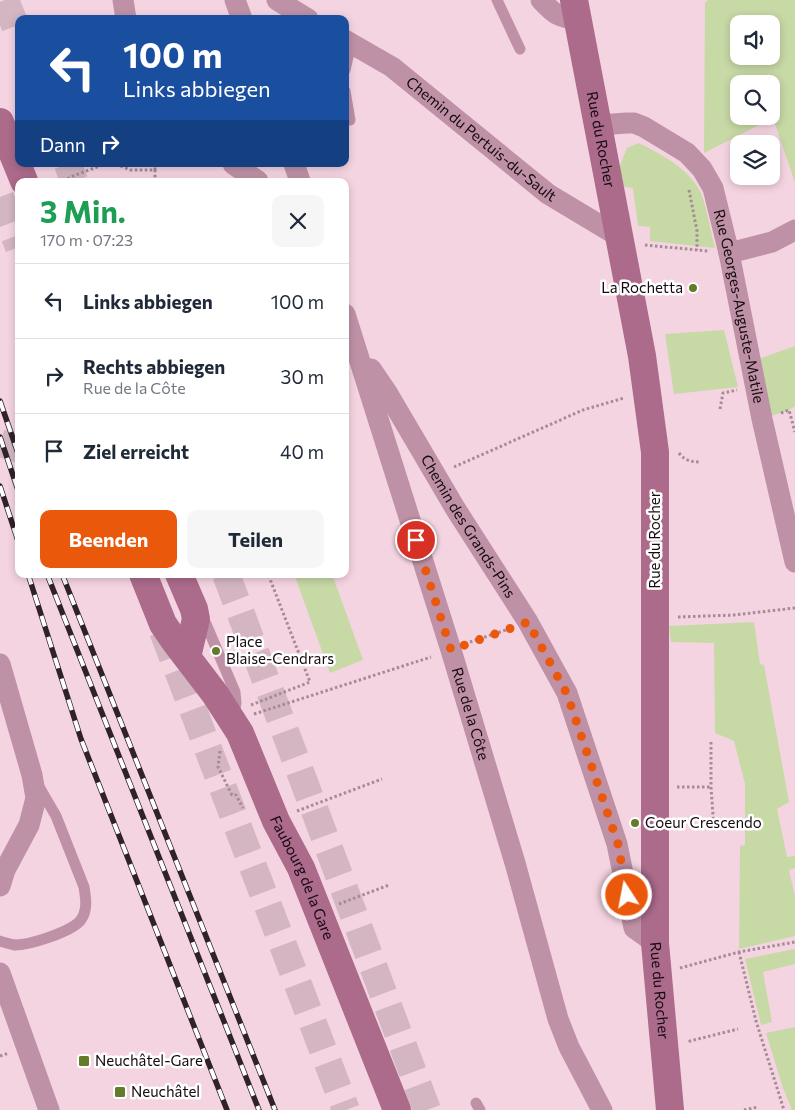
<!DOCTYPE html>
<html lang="de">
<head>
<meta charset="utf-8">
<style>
  :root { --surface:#fff; --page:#f6f6f7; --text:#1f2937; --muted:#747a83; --line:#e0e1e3; --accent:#ea580c }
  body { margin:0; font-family:Commissioner,sans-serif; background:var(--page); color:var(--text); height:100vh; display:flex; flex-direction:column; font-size:19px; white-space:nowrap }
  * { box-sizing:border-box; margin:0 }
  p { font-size:16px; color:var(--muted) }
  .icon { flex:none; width:28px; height:28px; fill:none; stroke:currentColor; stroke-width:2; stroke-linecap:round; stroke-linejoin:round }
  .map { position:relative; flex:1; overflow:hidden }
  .sheet { position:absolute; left:15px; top:178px; width:334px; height:400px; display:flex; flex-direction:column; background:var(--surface); border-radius:10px; box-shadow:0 2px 8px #0003 }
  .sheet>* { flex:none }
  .banner { position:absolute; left:15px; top:15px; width:334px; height:152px; border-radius:10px; box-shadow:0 2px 8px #0003; background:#1a4fa0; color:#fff; overflow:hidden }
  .controls { position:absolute; left:730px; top:15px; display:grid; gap:10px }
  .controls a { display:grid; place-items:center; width:50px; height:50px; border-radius:10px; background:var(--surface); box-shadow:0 2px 8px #0003; font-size:25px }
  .pin { position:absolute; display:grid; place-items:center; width:42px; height:42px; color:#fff; margin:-21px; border:2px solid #fff; border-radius:50%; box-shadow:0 1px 5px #0007 }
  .me { position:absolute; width:55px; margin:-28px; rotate:349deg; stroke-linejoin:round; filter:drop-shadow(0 0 4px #0008) }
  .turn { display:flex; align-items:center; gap:18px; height:105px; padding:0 25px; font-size:22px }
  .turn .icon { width:65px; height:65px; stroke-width:2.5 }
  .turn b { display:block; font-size:35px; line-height:42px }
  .then { display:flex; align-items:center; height:48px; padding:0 25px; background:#0003; gap:10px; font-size:19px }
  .round { display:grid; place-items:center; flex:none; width:52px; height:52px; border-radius:10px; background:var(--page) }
  .summary { display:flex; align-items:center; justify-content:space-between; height:85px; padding:0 25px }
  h1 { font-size:30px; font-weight:700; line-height:38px; color:#1e9e55 }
  .primary-button { display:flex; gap:10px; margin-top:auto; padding:10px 25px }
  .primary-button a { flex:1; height:58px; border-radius:10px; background:var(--accent); color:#fff; font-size:20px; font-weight:700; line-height:58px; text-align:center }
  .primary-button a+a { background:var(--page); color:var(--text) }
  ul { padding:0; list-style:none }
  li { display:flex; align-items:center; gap:15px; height:75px; padding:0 25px; border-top:1px solid var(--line) }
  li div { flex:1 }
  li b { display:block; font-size:19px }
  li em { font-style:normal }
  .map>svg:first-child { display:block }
  .green { fill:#c7d9a5; fill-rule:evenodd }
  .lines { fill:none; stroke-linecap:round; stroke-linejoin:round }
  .secondary-tunnel { stroke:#d3b6c2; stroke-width:28; stroke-dasharray:28 14; stroke-linecap:butt }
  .highway-tunnel { stroke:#d3b6c2; stroke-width:28; stroke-dasharray:28 14; stroke-linecap:butt }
  .path { stroke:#a48b96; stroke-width:3; stroke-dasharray:2.5 2.5; stroke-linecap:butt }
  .lane { stroke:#bf91a6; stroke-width:11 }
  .street { stroke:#bf91a6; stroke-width:21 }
  .secondary { stroke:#ac6b8b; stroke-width:28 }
  .rail-casing { stroke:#2f2228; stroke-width:5.5 }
  .rail { stroke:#fff; stroke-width:4; stroke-dasharray:11; stroke-linecap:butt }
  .route { stroke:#ea580c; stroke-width:9; stroke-dasharray:0 16.2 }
  .poi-dot { fill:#647b2c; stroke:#fff; stroke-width:2 }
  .labels { text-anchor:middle; stroke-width:5; stroke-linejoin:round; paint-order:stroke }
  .street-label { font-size:15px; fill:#150a0f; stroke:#fff }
  .poi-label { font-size:15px; fill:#150a0f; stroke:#fff; text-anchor:start }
</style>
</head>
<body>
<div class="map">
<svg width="795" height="1110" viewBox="0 0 795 1110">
  <rect width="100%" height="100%" fill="#f5d4e2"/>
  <!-- green -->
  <path class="green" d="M 708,0 L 795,0 L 795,183 L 773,118 L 704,153 L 705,3 ZM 739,24 L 771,24 L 771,56 L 739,56 ZM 739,84 L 771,84 L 771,116 L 739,116 Z
    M 639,143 C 662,155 687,167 700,191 C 706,203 711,233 715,248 L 650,241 L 650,227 L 638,226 L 633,188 L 624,187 L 619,168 L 627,148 Z
    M 724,330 L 738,387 L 674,394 L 665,334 Z
    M 795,346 L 795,406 L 789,410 L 762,419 L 750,362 Z
    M 294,574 L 332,574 L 363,660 L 330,673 Z
    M 754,622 L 760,664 L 764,665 L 789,802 L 777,809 L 787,857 L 795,856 L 795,868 L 789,870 L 795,897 L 795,936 L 739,949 L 740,846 L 745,845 L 745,784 L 734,741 L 715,733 L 714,643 L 671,642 L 669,626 Z
    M 795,949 L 795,964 L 763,972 L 772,1022 L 761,1025 L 745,959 Z
    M 795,1027 L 795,1110 L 792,1110 L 783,1088 L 766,1033 Z"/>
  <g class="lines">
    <!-- secondary-tunnel -->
    <path class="secondary-tunnel" d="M 0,443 L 19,449"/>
    <!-- highway-tunnel -->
    <path class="highway-tunnel" d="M 5,0 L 19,35
      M 68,164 L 74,181
      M 0,197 L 19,247
      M 226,574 L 427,1110
      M 163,631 L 346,1110"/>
    <!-- path -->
    <path class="path" d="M 116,164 L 130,170 L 155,170 L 155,181
      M 155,170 L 155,164
      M 63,181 L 73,176 L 105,164
      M 689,190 L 697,231 L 697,250
      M 645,245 L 708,251
      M 720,409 L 723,393 L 737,390
      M 781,413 L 789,410 L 795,432
      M 679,453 C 685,461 692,462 701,462
      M 454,467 L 583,410 L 624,398
      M 678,617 L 734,615 L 795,608
      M 470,642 L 509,629
      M 251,705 L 310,682 L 268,574
      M 254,714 L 431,657
      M 711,742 L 711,787 L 714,829
      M 220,751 L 218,767 L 232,795 L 236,795 L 243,808
      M 677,787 L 711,787
      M 297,811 L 382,779
      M 339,904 L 389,885
      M 739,952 L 756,1021 L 784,1110
      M 680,968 L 739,952 L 795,942
      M 689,1042 L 690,1041 L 738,1029
      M 0,1056 L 9,1053
      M 744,1110 L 758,1107"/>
    <!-- lane -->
    <path class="lane" d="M 497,0 L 520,49
      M 345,70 L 351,44
      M 345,91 L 350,120
      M 198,619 L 202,620 L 206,624 L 235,692 L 236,703 L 233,717
      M 0,941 C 5,943 10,944 15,945 C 30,945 70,932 80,921 C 88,911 86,899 84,887 L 56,816 L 38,785
      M 476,1103 L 480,1110"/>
    <!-- street -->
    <g class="street">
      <path d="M 123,0 L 126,19"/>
      <path d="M 235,0 L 242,19"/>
      <path d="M 277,0 L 308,19"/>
      <path d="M 541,0 C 553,13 558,18 577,19"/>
      <path id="s1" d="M 345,40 L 392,67 L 548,194 L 618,236"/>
      <path id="s2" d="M 599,125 L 627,123 L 634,123 L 644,127 L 687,153 L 702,169 L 713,188 L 729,253 L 762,419 L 795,562"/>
      <path d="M 233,164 L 258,181"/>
      <path d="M 294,164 L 300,181"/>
      <path d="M 729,253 L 772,242 L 795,230"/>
      <path id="s3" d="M 345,314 L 451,650 L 515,863 L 558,1019 L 569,1047 L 602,1110"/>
      <path id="s4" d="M 365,368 L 371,369 L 388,394 L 455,508 L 528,622 L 567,693 L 617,844 L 634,928 L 655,943"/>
      <path d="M 0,664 L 32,775 L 36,798 L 29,825 L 5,870 L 0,886"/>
      <path d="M 0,973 L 49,1110"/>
    </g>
    <!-- secondary -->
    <g class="secondary">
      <path id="s5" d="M 574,0 L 642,356 L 655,452 L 655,943 L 670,1110"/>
      <path d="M 0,122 L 24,181"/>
      <path id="s6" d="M 143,574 L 163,624 L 176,643 L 215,694 L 240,733 L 276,821 L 301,868 L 397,1110"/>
      <path d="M 179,574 L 194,609 L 196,619 L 187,657"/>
    </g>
    <!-- rail casing -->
    <g class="rail-casing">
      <path id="rail" d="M 0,401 L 19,456
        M 0,437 L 19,493
        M 0,486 L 19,544
        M 28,574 L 81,739 L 227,1110
        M 47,574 L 259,1110
        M 62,574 L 275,1110"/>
    </g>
    <!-- rail -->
    <use href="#rail" class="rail"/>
  </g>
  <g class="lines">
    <!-- route -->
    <path class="route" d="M 416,540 L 451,650 L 528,622 L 567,694 L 618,844 L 627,895"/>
  </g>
  <!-- markers -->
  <g class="poi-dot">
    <circle cx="693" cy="288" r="5"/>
    <circle cx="216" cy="651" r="5"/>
    <circle cx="635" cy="823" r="5"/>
    <rect x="78" y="1055" width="12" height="12" rx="2.5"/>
    <rect x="114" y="1086" width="12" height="12" rx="2.5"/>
  </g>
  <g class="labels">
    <!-- street labels -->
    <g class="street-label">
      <text dy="5" stroke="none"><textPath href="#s1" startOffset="169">Chemin du Pertuis-du-Sault</textPath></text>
      <text dy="5" stroke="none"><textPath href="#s5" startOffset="142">Rue du Rocher</textPath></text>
      <text dy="5" stroke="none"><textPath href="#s2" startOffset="261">Rue Georges-Auguste-Matile</textPath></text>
      <text dy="5" stroke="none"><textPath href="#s4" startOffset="191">Chemin des Grands-Pins</textPath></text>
      <text transform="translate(655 540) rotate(-90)" y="5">Rue du Rocher</text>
      <text dy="5" stroke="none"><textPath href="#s3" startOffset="419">Rue de la Côte</textPath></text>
      <text dy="5" stroke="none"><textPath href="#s6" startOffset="345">Faubourg de la Gare</textPath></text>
      <text dy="5" stroke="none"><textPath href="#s5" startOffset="998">Rue du Rocher</textPath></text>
    </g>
    <!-- poi labels -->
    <g class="poi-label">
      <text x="683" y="293" text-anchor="end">La Rochetta</text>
      <text x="226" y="647">Place<tspan x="226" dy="17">Blaise-Cendrars</tspan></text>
      <text x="645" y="828">Coeur Crescendo</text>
      <text x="95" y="1066">Neuchâtel-Gare</text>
      <text x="131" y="1097">Neuchâtel</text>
    </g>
  </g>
</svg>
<div class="controls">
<a><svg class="icon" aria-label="sound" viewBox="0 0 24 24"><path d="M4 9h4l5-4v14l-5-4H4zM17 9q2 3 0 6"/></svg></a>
<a><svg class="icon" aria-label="search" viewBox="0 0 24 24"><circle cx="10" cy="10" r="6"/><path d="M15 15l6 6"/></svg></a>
<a><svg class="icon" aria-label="layers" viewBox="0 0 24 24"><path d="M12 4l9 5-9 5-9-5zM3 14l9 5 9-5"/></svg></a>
</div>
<div class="pin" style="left:416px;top:540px;background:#d93025"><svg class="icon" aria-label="arrive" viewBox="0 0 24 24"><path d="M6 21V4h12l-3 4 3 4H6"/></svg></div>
<svg class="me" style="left:627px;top:895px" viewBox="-20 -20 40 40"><circle r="17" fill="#ea580c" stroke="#fff" stroke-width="3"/><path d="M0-11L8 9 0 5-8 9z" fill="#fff"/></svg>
<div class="banner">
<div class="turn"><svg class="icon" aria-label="left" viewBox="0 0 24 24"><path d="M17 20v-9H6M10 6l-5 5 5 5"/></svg><div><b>100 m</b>Links abbiegen</div></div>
<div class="then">Dann<svg class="icon" aria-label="right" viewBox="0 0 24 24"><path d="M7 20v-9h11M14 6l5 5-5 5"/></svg></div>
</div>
<section class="sheet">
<div class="summary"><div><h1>3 Min.</h1><p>170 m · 07:23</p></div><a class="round"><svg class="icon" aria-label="close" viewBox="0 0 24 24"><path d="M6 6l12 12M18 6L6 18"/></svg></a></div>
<ul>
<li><svg class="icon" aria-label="left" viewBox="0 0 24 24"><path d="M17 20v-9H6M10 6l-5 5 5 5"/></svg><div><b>Links abbiegen</b></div><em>100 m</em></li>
<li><svg class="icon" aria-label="right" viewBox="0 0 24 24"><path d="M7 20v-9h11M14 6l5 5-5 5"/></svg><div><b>Rechts abbiegen</b><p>Rue de la Côte</p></div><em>30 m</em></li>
<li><svg class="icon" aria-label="arrive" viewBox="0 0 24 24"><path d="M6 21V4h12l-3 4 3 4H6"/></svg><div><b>Ziel erreicht</b></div><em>40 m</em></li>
</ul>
<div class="primary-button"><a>Beenden</a><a>Teilen</a></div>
</section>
</div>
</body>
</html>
